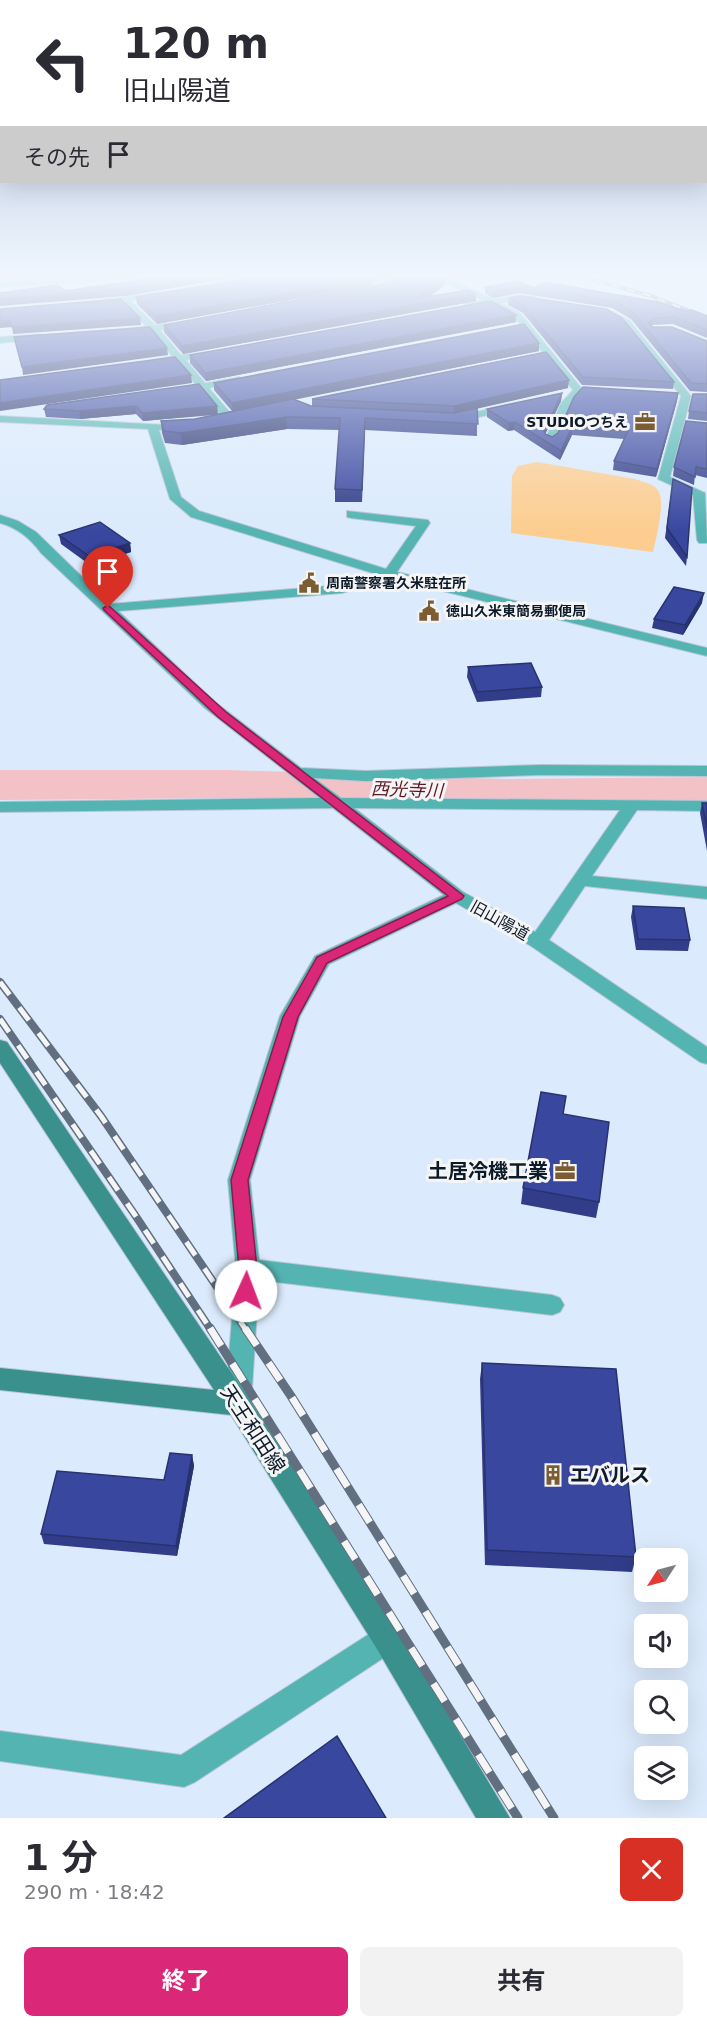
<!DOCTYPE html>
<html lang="ja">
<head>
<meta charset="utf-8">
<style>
  :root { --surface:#fff; --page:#f2f2f3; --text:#2b2b33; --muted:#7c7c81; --accent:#db2777 }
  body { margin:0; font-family:"DejaVu Sans","Noto Sans JP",sans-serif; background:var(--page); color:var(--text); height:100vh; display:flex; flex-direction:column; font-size:22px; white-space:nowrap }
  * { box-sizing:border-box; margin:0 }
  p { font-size:20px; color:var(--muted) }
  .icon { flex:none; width:33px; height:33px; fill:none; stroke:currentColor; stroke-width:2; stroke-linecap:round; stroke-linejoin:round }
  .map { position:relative; height:1818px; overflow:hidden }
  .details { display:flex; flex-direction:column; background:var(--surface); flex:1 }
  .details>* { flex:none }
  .hud { position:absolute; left:0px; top:0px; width:708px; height:183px; box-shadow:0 6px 24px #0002; background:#fff; color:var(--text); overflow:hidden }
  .needle { width:39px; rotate:234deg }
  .controls { position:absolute; left:634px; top:1548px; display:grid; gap:12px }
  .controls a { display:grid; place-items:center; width:54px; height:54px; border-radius:9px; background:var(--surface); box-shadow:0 6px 24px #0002; font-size:30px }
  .pin { position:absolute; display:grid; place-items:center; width:51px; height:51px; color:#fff; margin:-62px -26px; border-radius:50% 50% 50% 0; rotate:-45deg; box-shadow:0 0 6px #0007 }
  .pin .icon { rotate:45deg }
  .me { position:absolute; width:66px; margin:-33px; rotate:2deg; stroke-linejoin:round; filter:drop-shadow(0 0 4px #0008) }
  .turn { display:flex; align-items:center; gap:21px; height:126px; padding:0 24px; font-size:27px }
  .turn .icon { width:78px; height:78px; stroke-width:2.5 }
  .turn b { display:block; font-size:42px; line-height:51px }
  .then { display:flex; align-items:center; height:57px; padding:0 24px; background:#0003; gap:12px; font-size:22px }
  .round { display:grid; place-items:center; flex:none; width:63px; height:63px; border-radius:9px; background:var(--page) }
  .summary { display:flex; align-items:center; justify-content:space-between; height:102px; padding:0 24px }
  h1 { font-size:36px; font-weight:700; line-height:45px }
  .action { display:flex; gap:12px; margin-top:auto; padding:12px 24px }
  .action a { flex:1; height:69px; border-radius:9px; background:var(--accent); color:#fff; font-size:24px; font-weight:700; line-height:69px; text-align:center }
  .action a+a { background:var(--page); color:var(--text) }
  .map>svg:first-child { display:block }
  .green { fill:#fdcd90 }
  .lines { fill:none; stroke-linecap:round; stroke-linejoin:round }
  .river { fill:#f3c2c6; fill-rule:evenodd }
  .street-casing { stroke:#b6c5d6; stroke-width:2 }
  .secondary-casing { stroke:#b6c5d6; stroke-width:2 }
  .street { fill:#53b4b1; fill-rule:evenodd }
  .secondary { fill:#39908d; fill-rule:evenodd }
  .rail-far2-casing { stroke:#616f80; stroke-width:4 }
  .rail-far1-casing { stroke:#616f80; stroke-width:8 }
  .rail-casing { stroke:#616f80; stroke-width:9 }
  .rail-far2 { stroke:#f5f5f5; stroke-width:2; stroke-dasharray:8; stroke-linecap:butt }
  .rail-far1 { stroke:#f5f5f5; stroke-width:5; stroke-dasharray:16; stroke-linecap:butt }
  .rail { stroke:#f5f5f5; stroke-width:7; stroke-dasharray:21; stroke-linecap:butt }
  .wall { fill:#313d89 }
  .shaded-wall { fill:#28326f }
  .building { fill:#39479f; stroke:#28326f; stroke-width:1.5 }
  .route { fill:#db2777; stroke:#8e194d; stroke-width:1.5 }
  .labels { text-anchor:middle; stroke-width:6; stroke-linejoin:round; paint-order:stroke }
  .far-poi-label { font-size:14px; font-weight:bold; fill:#0d1a2a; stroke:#f5f5f5; text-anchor:start }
  .street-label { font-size:16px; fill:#0d1a2a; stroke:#f5f5f5 }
  .water-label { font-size:18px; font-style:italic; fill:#5e1626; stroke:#f5f5f5 }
  .near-poi-label { font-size:20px; font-weight:bold; fill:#0d1a2a; stroke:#f5f5f5; text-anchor:end }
  .near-street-label { font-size:20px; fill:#0d1a2a; stroke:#f5f5f5 }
</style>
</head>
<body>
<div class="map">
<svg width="707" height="1818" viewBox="0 0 707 1818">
  <rect width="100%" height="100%" fill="#dbeafc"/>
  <!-- green -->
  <path class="green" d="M 537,462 L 635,479 C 643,482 652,483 657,489 C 667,499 656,538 653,552 L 511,533 L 512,476 L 518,466 Z"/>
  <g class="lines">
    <!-- river -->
    <path class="river" d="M 0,770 L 228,770 L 505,779 L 707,777 L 707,807 L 505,809 L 228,798 L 0,800 Z"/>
    <!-- street casing -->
    <g class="street-casing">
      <path id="street" d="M 76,276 L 122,276 L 118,279 L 0,287 L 0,281 Z
        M 344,276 L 450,279 L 494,299 L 519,295 L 536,296 L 536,300 L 533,301 L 501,303 L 521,314 L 583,390 L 571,404 L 554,442 L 550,443 L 545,440 L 561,403 L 573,390 L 515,318 L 491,305 L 465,307 L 465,303 L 482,300 L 448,284 L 347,281 L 344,280 Z
        M 159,292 L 162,293 L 162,297 L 131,301 L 155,325 L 189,322 L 189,326 L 160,330 L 181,355 L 217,351 L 217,355 L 186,360 L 205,383 L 239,377 L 244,380 L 209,388 L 233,416 L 233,420 L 225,420 L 200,390 L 173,393 L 173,389 L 196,385 L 176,362 L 152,364 L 152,360 L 172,356 L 151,331 L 127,333 L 127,329 L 146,326 L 122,303 L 100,306 L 96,303 L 100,300 Z
        M 601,309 L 607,309 L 629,320 L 691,396 L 670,477 L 705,493 L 707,543 L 699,543 L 697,540 L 693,495 L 658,479 L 681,396 L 623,324 L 601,313 Z
        M 40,334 L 43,335 L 43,339 L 0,343 L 0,337 Z
        M 510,405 L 515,408 L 514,410 L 454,422 L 449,419 L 454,416 Z
        M 0,416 L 168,425 L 168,429 L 159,430 L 181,497 L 199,511 L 386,569 L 416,526 L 351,518 L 347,517 L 347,511 L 428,520 L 430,523 L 397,572 L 707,648 L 707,656 L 390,578 L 342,593 L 118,611 L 215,702 L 301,768 L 366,771 L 540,765 L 707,766 L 707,776 L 540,775 L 366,781 L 314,778 L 341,798 L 707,801 L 707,811 L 637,810 L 592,876 L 707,887 L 707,899 L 585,886 L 549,940 L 707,1047 L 707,1064 L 700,1062 L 531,946 L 456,903 L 329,964 L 300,1016 L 250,1180 L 259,1260 L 552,1295 L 560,1298 L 564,1305 L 560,1312 L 552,1315 L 259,1280 L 251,1404 L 247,1412 L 238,1416 L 229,1412 L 225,1404 L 236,1269 L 228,1180 L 280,1016 L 315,956 L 444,895 L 333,808 L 0,812 L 0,802 L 320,798 L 205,708 L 41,553 C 30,538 18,528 0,523 L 0,515 L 18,521 L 36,532 L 110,604 L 341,585 L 376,574 L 191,517 L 170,499 L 148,429 L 0,422 ZM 354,808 L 620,810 L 535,932 L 463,892 Z
        M 387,1624 L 397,1629 L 402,1639 L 397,1649 L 195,1782 L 184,1787 L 0,1761 L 0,1731 L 181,1755 L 377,1629 Z"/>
    </g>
    <!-- secondary casing -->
    <g class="secondary-casing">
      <path id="secondary" d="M 0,1040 L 7,1042 L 247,1396 L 397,1629 L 510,1818 L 476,1818 L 377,1649 L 231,1415 L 0,1390 L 0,1368 L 214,1390 L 0,1063 Z"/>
    </g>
    <!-- street -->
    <use href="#street" class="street"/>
    <!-- secondary -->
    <use href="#secondary" class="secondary"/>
    <!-- rail-far2 casing -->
    <g class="rail-far2-casing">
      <path id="rail-far2" d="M 581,276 L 651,296 L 707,318"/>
    </g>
    <!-- rail-far1 casing -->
    <g class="rail-far1-casing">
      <path id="rail-far1" d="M 0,982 L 101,1116 L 246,1330
        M 0,1019 L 135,1215 L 211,1330"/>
    </g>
    <!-- rail casing -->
    <g class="rail-casing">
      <path id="rail" d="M 210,1328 L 518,1818
        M 245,1328 L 291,1396 L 554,1818"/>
    </g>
    <!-- rail-far2 -->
    <use href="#rail-far2" class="rail-far2"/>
    <!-- rail-far1 -->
    <use href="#rail-far1" class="rail-far1"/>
    <!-- rail -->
    <use href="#rail" class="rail"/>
  </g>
  <!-- wall -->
  <path class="wall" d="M 423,276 L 459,276 L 455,279 L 450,277 Z
    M 372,278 L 372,285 L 157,324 L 137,304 L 136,297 Z
    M 445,279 L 444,286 L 429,297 L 476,294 L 476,301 L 183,354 L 164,332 L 164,325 Z
    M 518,281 L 534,288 L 685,311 L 707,316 L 707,338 L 673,324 L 653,325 L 651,326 L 707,341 L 707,392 L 690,391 L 631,319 L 612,308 L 519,293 L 493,298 L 485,293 L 485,287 Z
    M 509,298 L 674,382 L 673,389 L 582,385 L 523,313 L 508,305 Z
    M 516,315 L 516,322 L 206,381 L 190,363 L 190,355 Z
    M 539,343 L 539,351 L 294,399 L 312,406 L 312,399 L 568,388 L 477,408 L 477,436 L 365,430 L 362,502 L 335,502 L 335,489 L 340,430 L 287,429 L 182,445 L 165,443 L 162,433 L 161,421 L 195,419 L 214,415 L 143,421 L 136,414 L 80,419 L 46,417 L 44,409 L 199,384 L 218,414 L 232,411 L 214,390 L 214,383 Z
    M 562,393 L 561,401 L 545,434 L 552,437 L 558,433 L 574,397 L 678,393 L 677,401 L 656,477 L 613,470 L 614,461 L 624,439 L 572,435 L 560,460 L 514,430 L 508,431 L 487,417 L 487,409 Z
    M 707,394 L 707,421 L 688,419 L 689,411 Z
    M 707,423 L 707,478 L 695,475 L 694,485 L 673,476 L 674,467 Z
    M 673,479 L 687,557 L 686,566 L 665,538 Z
    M 59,535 L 130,543 L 131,552 L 90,565 L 61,544 Z
    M 702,603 L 683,635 L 652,628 L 654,619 Z
    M 468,667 L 542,687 L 541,697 L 477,702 L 467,677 Z
    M 702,803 L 707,803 L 707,851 L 700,813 Z
    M 633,906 L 690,940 L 688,951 L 636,950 L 631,917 Z
    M 563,1114 L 599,1202 L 596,1218 L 521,1204 L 523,1188 Z
    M 482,1363 L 636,1557 L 632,1572 L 485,1565 L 480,1379 Z
    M 192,1455 L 194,1466 L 177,1556 L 44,1544 L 41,1534 L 164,1480 Z"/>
  <!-- shaded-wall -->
  <path class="shaded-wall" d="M 201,276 L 243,276 L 125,296 L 0,306 L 0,299 Z
    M 372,278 L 372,285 L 157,324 L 156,316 Z
    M 445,279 L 444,286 L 417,304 L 476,294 L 476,301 L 183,354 L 182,346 L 414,299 Z
    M 520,286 L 519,293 L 493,298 L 494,291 Z
    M 516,315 L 516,322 L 206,381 L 205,373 Z
    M 140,318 L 141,325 L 13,334 L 12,327 Z
    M 654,318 L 653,325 L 647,330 L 648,323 Z
    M 10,320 L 12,327 L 0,328 L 0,321 Z
    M 539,343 L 539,351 L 233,412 L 232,403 Z
    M 167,348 L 168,355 L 23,375 L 22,367 Z
    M 191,375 L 192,383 L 0,411 L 0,403 Z
    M 569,380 L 568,388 L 454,414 L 454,406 Z
    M 562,393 L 561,401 L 543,439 L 544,431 Z
    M 678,393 L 677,401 L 656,477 L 657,469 Z
    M 136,406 L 136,414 L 80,419 L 79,411 Z
    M 217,406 L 218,414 L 143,421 L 142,413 Z
    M 287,417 L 287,429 L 182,445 L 181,433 Z
    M 515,422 L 514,430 L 508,431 L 509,423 Z
    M 572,427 L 572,435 L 560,460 L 561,451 Z
    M 130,543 L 131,552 L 90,565 L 89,556 Z
    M 704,593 L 702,603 L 683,635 L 685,625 Z
    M 192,1455 L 194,1466 L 177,1556 L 176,1546 Z"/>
  <!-- building -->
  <path class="building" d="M 167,276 L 201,276 L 124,289 L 0,299 L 0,293 L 58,285 L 65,291 Z
    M 263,276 L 372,278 L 156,316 L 136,297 Z
    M 392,278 L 445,279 L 414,299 L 468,290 L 476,294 L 182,346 L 164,325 L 392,282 Z
    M 518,281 L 534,288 L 544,282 L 658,302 L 685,311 L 692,310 L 707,316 L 707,330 L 674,317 L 654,318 L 648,323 L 652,327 L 672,327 L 707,341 L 707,384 L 691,383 L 632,311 L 613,301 L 520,286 L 494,291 L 485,287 Z
    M 520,296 L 606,309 L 622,318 L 674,382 L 583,377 L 523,305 L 509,298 Z
    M 121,299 L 140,318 L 12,327 L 10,320 L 0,321 L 0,309 Z
    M 491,301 L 516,315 L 205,373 L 190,355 Z
    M 524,324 L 539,343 L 232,403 L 214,383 Z
    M 150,327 L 167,348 L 22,367 L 14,337 Z
    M 546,352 L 569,380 L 454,406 L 312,399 Z
    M 175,357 L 191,375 L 0,403 L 0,380 Z
    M 199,384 L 217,406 L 142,413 L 136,406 L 79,411 L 44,409 L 47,405 Z
    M 583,387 L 678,393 L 657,469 L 614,461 L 628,431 L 572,427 L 561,451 L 515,422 L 509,423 L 487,409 L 562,393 L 544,431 L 545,434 L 552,437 L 558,433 L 574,397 Z
    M 693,394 L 707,394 L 707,413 L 689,411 Z
    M 293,399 L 311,406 L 454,413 L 477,408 L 478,424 L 365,418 L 362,490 L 335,489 L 340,418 L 287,417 L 181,433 L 164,431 L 161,421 L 195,419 Z
    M 686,421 L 707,423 L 707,469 L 696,467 L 695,477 L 674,467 Z
    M 673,479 L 692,488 L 687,557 L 667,528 Z
    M 100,522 L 130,543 L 89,556 L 59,535 Z
    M 674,587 L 704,593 L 685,625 L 654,619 Z
    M 531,663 L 542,687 L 477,692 L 468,667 Z
    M 702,803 L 707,803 L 707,828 Z
    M 633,906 L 684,908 L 690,940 L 638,939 Z
    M 541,1092 L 566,1096 L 563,1114 L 609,1122 L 599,1202 L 523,1188 Z
    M 482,1363 L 616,1369 L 636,1557 L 487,1550 Z
    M 170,1453 L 192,1455 L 176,1546 L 41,1534 L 57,1471 L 164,1480 Z
    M 337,1736 L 386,1818 L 224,1818 Z"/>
  <!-- sky -->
  <linearGradient id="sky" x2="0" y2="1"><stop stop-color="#acbada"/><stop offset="0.52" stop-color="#eff6fe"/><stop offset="1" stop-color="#eff6fe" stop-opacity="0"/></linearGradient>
  <rect width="707" height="531" fill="url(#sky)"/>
  <!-- route -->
  <path class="route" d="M 108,605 L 226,712 L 464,896 L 462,899 L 327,963 L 298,1017 L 248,1180 L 257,1269 L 255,1291 L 252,1297 L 246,1299 L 240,1297 L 237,1291 L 239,1269 L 231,1180 L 283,1017 L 317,957 L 448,896 L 218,717 L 104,610 L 103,608 Z"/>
  <!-- icons -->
  <defs>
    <g id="office-bare" transform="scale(1.62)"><path d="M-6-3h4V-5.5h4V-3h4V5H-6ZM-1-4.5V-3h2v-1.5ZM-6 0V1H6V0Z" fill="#7c5c32" stroke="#f5f5f5" stroke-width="2.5" paint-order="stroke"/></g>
    <g id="civic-bare" transform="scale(1.62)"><path d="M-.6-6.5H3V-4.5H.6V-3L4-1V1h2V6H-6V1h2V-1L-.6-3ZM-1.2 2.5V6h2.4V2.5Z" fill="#7c5c32" stroke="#f5f5f5" stroke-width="2.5" paint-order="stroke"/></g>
    <g id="building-bare" transform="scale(1.62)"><path d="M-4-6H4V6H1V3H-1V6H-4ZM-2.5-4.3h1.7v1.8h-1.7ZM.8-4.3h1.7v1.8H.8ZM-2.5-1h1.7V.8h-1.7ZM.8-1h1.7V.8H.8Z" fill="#7c5c32" stroke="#f5f5f5" stroke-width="2.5" paint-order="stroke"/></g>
  </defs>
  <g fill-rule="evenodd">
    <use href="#office-bare" x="645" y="422"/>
    <use href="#civic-bare" x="309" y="583"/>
    <use href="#civic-bare" x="429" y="611"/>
    <use href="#office-bare" x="565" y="1171"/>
    <use href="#building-bare" x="553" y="1475"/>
  </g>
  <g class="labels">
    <!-- far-poi labels -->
    <g class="far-poi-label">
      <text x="628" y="427" text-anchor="end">STUDIOつちえ</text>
      <text x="326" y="588">周南警察署久米駐在所</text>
      <text x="446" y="616">徳山久米東簡易郵便局</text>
    </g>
    <!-- street labels -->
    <g class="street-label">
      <text transform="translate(500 920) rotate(29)" y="6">旧山陽道</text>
    </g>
    <!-- water labels -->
    <g class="water-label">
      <text transform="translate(407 790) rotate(2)" y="6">西光寺川</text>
    </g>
    <!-- near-poi labels -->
    <g class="near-poi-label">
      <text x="548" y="1178">土居冷機工業</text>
      <text x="570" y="1482" text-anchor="start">エバルス</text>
    </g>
    <!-- near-street labels -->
    <g class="near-street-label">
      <text transform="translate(253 1429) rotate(57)" y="7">天王和田線</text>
    </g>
  </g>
</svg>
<div class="controls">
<a><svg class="needle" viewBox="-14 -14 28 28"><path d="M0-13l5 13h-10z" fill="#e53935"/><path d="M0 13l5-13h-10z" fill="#7c7c81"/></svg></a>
<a><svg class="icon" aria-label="sound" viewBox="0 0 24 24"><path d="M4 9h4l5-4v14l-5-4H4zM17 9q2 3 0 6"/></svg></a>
<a><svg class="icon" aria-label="search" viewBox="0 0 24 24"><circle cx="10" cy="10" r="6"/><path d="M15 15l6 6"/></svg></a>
<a><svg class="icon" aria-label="layers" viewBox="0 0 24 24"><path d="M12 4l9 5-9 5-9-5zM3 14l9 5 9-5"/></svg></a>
</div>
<div class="pin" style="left:108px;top:608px;background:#d93025"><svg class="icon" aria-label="arrive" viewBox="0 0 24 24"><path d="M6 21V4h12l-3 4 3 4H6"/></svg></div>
<svg class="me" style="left:246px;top:1291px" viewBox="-20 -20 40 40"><circle r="19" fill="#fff"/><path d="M0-13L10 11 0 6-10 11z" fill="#db2777"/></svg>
<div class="hud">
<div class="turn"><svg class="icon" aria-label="left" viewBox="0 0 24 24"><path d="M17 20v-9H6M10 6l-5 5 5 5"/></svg><div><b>120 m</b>旧山陽道</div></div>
<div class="then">その先<svg class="icon" aria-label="arrive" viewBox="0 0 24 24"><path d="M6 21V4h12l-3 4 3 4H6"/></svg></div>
</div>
</div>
<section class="details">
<div class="summary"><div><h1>1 分</h1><p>290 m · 18:42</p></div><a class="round" style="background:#d93025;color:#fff"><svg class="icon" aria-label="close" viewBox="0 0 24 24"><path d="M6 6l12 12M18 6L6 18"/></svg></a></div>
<div class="action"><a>終了</a><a>共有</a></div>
</section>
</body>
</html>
